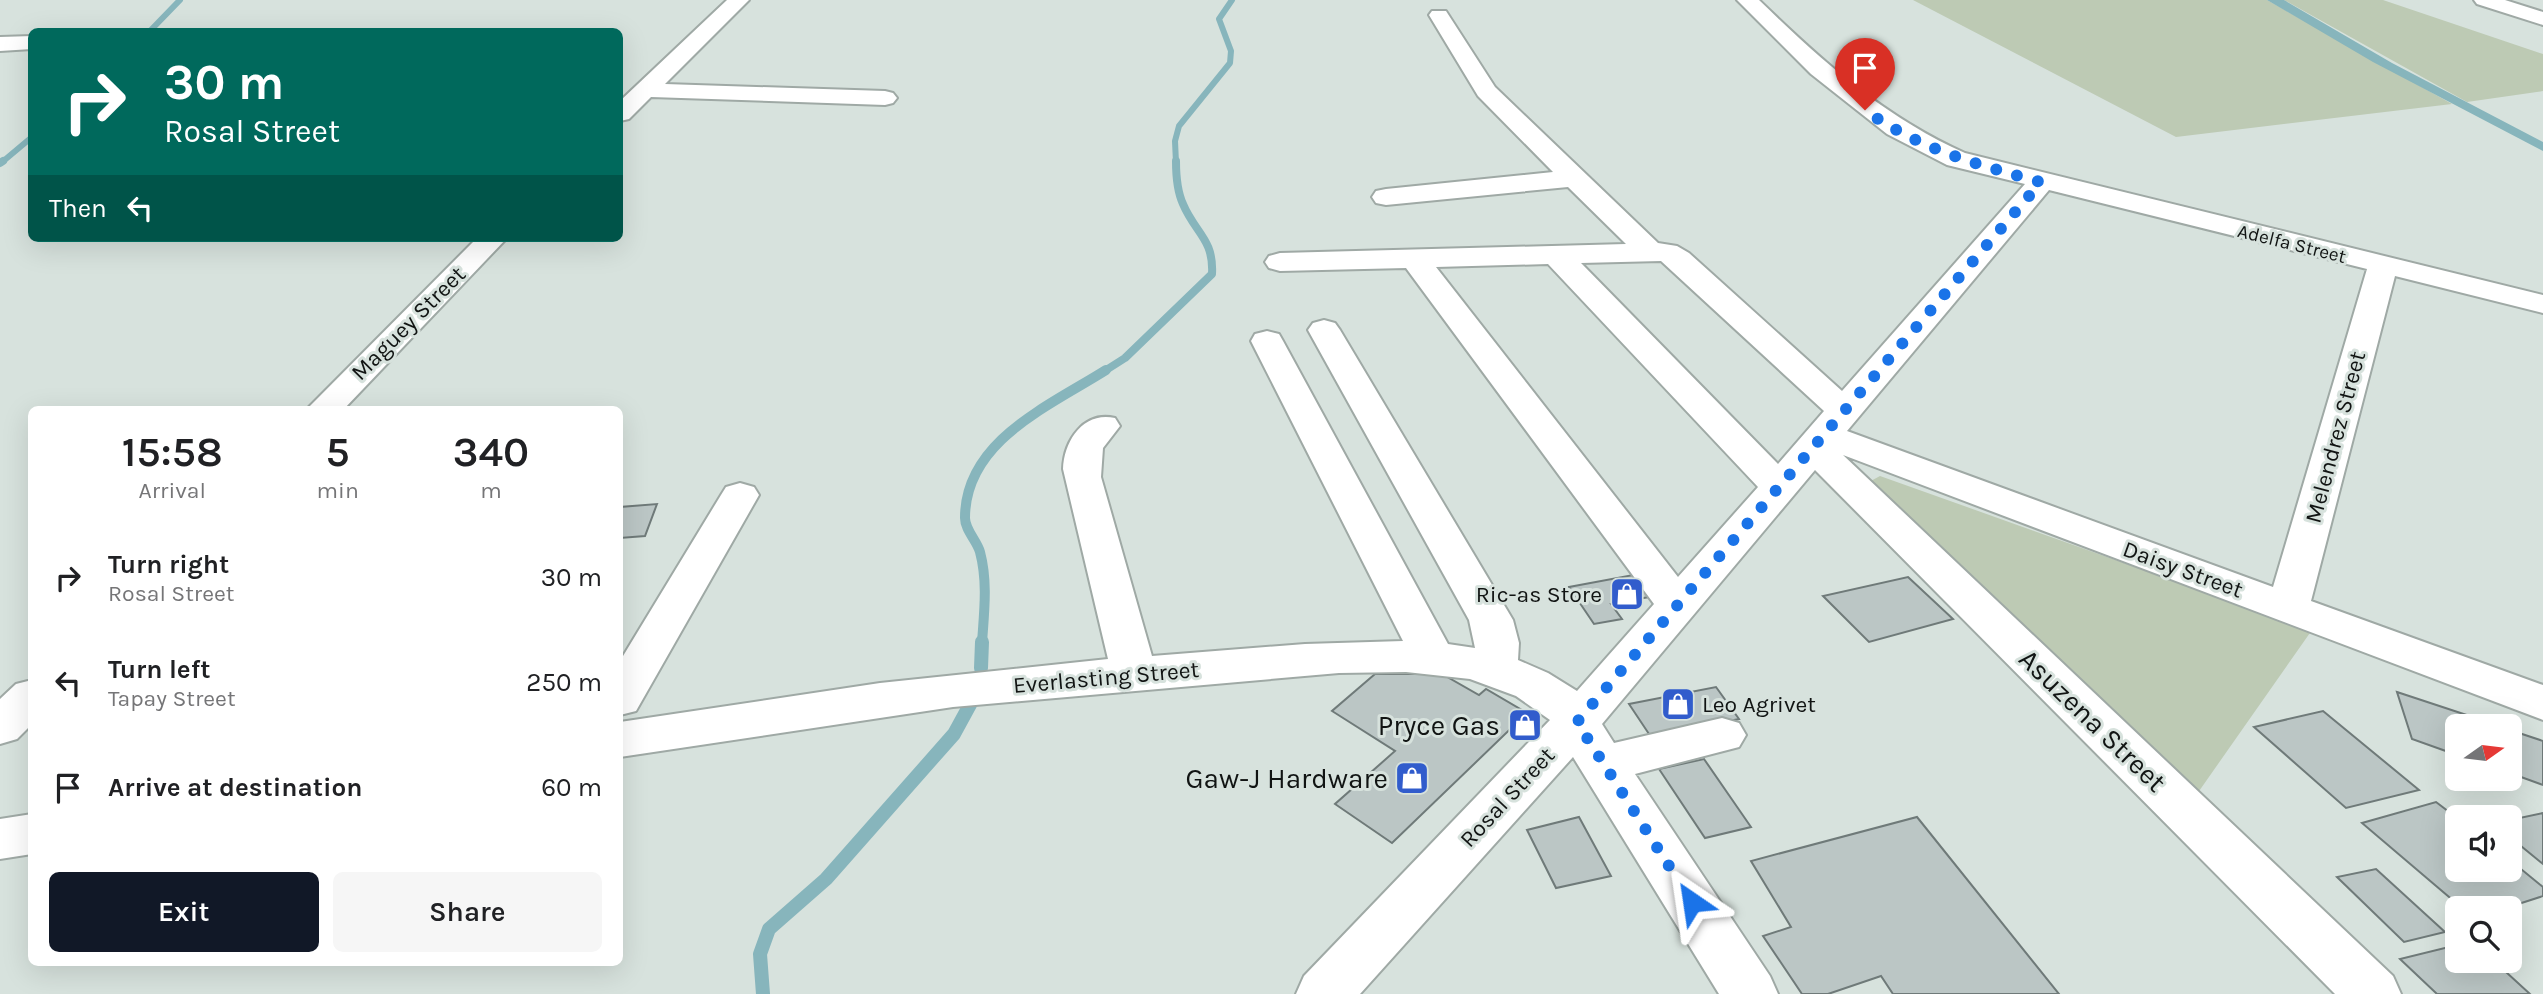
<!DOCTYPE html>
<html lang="en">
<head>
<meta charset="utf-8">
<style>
  :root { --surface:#fff; --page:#f6f6f6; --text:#202124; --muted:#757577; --accent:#111827 }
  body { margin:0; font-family:Karla,sans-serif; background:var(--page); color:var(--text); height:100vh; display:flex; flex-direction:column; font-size:26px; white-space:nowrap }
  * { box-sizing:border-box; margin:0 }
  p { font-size:23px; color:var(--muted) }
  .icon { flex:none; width:38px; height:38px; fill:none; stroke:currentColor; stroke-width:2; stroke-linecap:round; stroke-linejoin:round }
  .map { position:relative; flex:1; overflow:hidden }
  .panel { position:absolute; left:28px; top:406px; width:595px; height:560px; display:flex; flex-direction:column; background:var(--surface); border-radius:10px; box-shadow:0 7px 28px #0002 }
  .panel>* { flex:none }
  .hud { position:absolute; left:28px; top:28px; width:595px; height:214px; border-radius:10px; box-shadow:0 7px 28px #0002; background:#00695c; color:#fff; overflow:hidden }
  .needle { width:46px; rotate:76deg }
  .fabs { position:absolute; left:2445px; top:714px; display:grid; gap:14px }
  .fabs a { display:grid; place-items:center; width:77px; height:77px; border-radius:10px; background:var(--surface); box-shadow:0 7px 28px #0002; font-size:35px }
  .pin { position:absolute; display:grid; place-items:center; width:60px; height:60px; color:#fff; margin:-72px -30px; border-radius:50% 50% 50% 0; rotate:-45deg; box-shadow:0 0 7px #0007 }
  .pin .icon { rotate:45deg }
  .me { position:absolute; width:77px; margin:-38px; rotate:328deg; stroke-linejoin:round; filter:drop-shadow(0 0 5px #0008) }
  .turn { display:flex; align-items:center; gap:24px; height:147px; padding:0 21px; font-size:32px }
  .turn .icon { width:91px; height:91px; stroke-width:2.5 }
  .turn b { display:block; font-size:49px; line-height:60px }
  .then { display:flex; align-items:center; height:66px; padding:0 21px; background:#0003; gap:14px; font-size:26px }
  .eta { display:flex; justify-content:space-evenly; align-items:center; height:119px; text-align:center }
  .eta b { font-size:42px; font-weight:600; line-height:49px }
  .primary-button { display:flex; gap:14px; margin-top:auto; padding:14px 21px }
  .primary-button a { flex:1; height:80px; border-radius:10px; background:var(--accent); color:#fff; font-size:28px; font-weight:600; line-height:80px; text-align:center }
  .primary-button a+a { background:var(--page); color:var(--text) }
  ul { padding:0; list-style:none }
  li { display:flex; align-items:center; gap:21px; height:105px; padding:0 21px }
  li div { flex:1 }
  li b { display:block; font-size:26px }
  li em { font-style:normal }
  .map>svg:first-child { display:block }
  .green { fill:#bdcab4 }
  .water { fill:#87b5bc }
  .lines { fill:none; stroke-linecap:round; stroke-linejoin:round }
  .stream-far3 { stroke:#87b5bc; stroke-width:6 }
  .stream-far2 { stroke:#87b5bc; stroke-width:8 }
  .stream-far1 { stroke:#87b5bc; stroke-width:10 }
  .stream { stroke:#87b5bc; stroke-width:14 }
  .building { fill:#bbc6c5; stroke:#6f7a79; stroke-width:2 }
  .minor-casing { stroke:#9fa9a5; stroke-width:4 }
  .minor { fill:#fff; fill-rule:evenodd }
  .route { stroke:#1a73e8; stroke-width:12; stroke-dasharray:0 21.6 }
  .labels { text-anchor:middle; stroke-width:6; stroke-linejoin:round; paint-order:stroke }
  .far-street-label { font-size:19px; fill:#111413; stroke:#d7e2dd }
  .street-label { font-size:23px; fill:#111413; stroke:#d7e2dd }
  .poi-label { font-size:23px; fill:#111413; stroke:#d7e2dd; text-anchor:end }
  .near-street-label { font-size:28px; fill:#111413; stroke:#d7e2dd }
  .near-poi-label { font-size:28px; fill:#111413; stroke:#d7e2dd; text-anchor:end }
</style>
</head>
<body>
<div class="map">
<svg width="2543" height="994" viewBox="0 0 2543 994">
  <rect width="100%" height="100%" fill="#d7e2dd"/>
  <!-- green -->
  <path class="green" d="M 1913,0 L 2267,0 L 2452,104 L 2176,137 Z
    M 2284,0 L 2383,0 L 2543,54 L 2543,91 L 2467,102 Z
    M 1880,476 L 2312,630 L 2197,794 L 1867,483 Z"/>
  <!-- water -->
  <path class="water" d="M 2267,0 L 2284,0 L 2392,63 L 2543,142 L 2543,151 L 2373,62 Z"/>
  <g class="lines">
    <!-- stream-far3 -->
    <path class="stream-far3" d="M 149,32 L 180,0
      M 1,163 L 32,137
      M 1176,163 L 1175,141 L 1179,126 L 1230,63 L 1231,51 L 1219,19 L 1232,0"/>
    <!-- stream-far2 -->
    <path class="stream-far2" d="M 0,163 L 3,161
      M 1103,372 L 1125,358 L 1212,274 C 1214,239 1195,233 1183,204 C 1177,191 1176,175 1176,161"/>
    <!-- stream-far1 -->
    <path class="stream-far1" d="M 982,643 C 984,613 988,582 980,552 C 977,541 965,530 965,518 C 965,441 1049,406 1106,370"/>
    <!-- stream -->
    <path class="stream" d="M 981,668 L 982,642
      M 763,994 L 760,954 L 769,929 L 826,879 L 954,734 L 972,701"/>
  </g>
  <!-- building -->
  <path class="building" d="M 657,504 L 645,536 L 620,538 L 620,507 Z
    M 1633,575 L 1649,597 L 1611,604 L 1622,619 L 1594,624 L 1569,587 Z
    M 1908,577 L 1953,619 L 1869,642 L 1823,596 Z
    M 1375,674 L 1442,674 L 1479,695 L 1486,689 L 1527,713 L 1392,843 L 1335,804 L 1395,751 L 1332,711 Z
    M 1716,687 L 1739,719 L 1651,737 L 1629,704 Z
    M 2397,692 L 2500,726 L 2457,726 L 2457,755 L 2412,739 Z
    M 2323,711 L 2419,790 L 2346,808 L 2254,727 Z
    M 2510,730 L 2543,741 L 2543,785 L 2510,773 Z
    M 1704,759 L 1751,827 L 1705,838 L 1659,769 Z
    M 2436,802 L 2457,818 L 2457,870 L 2510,870 L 2510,860 L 2543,887 L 2543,896 L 2506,908 L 2462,908 L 2362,823 Z
    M 2543,813 L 2543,864 L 2510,837 L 2510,820 Z
    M 1579,817 L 1611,876 L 1556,888 L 1527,830 Z
    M 1917,817 L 2059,994 L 1893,994 L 1881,976 L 1828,994 L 1802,994 L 1763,936 L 1791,927 L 1751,861 Z
    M 2376,869 L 2445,932 L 2404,942 L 2337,877 Z
    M 2457,945 L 2457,961 L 2494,961 L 2530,994 L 2437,994 L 2400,959 Z"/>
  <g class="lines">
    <!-- minor casing -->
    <g class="minor-casing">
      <path id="minor" d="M 727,0 L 749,0 L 665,84 L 885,91 L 893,93 L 897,98 L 893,103 L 885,105 L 651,97 L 629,119 L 620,121 L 620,101 Z
        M 1737,0 L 1759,0 C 1822,61 1884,117 1965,153 L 2543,295 L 2543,313 L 2395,276 L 2311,601 L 2543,685 L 2543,720 L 1843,455 L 2393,976 L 2401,994 L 2335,994 L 1815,470 L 1602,724 L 1614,743 L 1722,718 L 1739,723 L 1746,735 L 1739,747 L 1635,774 L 1770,976 L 1778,994 L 1719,994 L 1573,757 L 1360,994 L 1296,994 L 1304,976 L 1550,720 L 1516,696 L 1470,679 L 1406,672 L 1339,673 L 953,707 L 620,757 L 620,722 L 880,683 L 1108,659 L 1063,469 C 1064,440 1084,411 1115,418 L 1120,426 L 1103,448 L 1101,477 L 1152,656 L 1305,644 L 1403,641 L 1251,341 L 1255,334 L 1267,331 L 1279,334 L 1283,341 L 1448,644 L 1475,648 L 1469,620 L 1308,330 L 1313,323 L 1324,320 L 1335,323 L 1340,330 L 1513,620 L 1519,643 L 1518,660 L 1548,673 L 1577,691 L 1654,604 L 1406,268 L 1280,271 L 1269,268 L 1265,262 L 1269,256 L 1280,253 L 1626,244 L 1568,187 L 1386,205 L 1376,203 L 1372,197 L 1376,191 L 1386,189 L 1553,172 L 1478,96 L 1429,15 L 1432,11 L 1446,11 L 1495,87 L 1658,243 L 1677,246 L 1689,253 L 1842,391 L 2025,184 L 1947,165 L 1887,134 L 1811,74 ZM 2049,190 L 2367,269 L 2273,587 L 1847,431 ZM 1661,261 L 1824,411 L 1778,464 L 1581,263 ZM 1548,264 L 1758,487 L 1678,577 L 1436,267 Z
        M 2474,0 L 2505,0 L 2543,12 L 2543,25 L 2477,4 Z
        M 32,36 L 32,49 L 0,51 L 0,37 Z
        M 477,238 L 507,238 L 343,410 L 306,410 Z
        M 740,483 L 754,487 L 759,495 L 636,711 L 620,715 L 620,661 L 721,495 L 726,487 Z
        M 32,680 L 32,724 L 17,739 L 0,744 L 0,699 L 16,684 Z
        M 32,814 L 32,854 L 0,859 L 0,819 Z"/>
    </g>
    <!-- minor -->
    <use href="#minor" class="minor"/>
  </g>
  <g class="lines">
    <!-- route -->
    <path class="route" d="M 1692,902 L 1577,722 L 2041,182 C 1978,165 1919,149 1865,110"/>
  </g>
  <!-- icons -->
  <defs>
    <g id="shop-square" transform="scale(1.75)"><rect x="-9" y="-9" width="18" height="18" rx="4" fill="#315ccc" stroke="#d7e2dd"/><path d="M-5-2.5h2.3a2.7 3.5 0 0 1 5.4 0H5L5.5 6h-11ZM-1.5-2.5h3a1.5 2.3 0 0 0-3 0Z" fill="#fff"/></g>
  </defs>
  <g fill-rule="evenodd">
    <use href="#shop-square" x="1627" y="594"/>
    <use href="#shop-square" x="1678" y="704"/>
    <use href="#shop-square" x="1525" y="725"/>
    <use href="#shop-square" x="1412" y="778"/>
  </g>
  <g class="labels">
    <!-- far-street labels -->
    <g class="far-street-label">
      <text transform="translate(2292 243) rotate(14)" y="7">Adelfa Street</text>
    </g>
    <!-- street labels -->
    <g class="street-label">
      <text transform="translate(408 323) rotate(-45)" y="8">Maguey Street</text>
      <text transform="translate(2335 437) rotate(-75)" y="8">Melendrez Street</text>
      <text transform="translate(2183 569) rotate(20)" y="8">Daisy Street</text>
      <text transform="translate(1106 677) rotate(-5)" y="8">Everlasting Street</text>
      <text transform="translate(1507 797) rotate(-47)" y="8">Rosal Street</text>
    </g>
    <!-- poi labels -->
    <g class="poi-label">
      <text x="1602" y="602">Ric-as Store</text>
      <text x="1702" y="712" text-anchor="start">Leo Agrivet</text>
    </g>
    <!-- near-street labels -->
    <g class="near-street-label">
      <text transform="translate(2093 720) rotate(44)" y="10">Asuzena Street</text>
    </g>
    <!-- near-poi labels -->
    <g class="near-poi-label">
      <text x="1500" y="735">Pryce Gas</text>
      <text x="1388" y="788">Gaw-J Hardware</text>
    </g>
  </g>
</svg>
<div class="fabs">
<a><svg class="needle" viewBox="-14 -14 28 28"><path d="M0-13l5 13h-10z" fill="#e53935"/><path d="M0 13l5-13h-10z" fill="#757577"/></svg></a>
<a><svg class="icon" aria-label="sound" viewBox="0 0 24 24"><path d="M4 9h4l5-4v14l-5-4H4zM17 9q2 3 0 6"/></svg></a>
<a><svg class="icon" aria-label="search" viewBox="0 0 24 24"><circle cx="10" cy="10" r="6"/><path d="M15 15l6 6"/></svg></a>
</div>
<div class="pin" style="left:1865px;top:110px;background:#d93025"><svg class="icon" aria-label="arrive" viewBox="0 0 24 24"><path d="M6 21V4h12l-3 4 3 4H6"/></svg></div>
<svg class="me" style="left:1692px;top:902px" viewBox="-20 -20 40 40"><path d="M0-17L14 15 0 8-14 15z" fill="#1a73e8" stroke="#fff" stroke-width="4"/></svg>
<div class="hud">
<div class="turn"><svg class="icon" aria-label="right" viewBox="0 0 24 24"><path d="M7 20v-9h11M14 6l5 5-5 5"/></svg><div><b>30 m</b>Rosal Street</div></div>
<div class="then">Then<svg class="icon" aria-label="left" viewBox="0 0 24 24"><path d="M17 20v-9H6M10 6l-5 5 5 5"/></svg></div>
</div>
<section class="panel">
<div class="eta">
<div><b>15:58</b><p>Arrival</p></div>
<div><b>5</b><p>min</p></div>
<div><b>340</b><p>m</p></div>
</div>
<ul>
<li><svg class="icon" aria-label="right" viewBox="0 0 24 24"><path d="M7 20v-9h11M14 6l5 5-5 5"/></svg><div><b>Turn right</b><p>Rosal Street</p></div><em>30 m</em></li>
<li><svg class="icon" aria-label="left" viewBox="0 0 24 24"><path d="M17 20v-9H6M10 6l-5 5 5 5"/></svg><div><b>Turn left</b><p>Tapay Street</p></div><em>250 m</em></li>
<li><svg class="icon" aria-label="arrive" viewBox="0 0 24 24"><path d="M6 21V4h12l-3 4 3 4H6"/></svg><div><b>Arrive at destination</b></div><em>60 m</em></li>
</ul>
<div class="primary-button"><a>Exit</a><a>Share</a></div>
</section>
</div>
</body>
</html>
